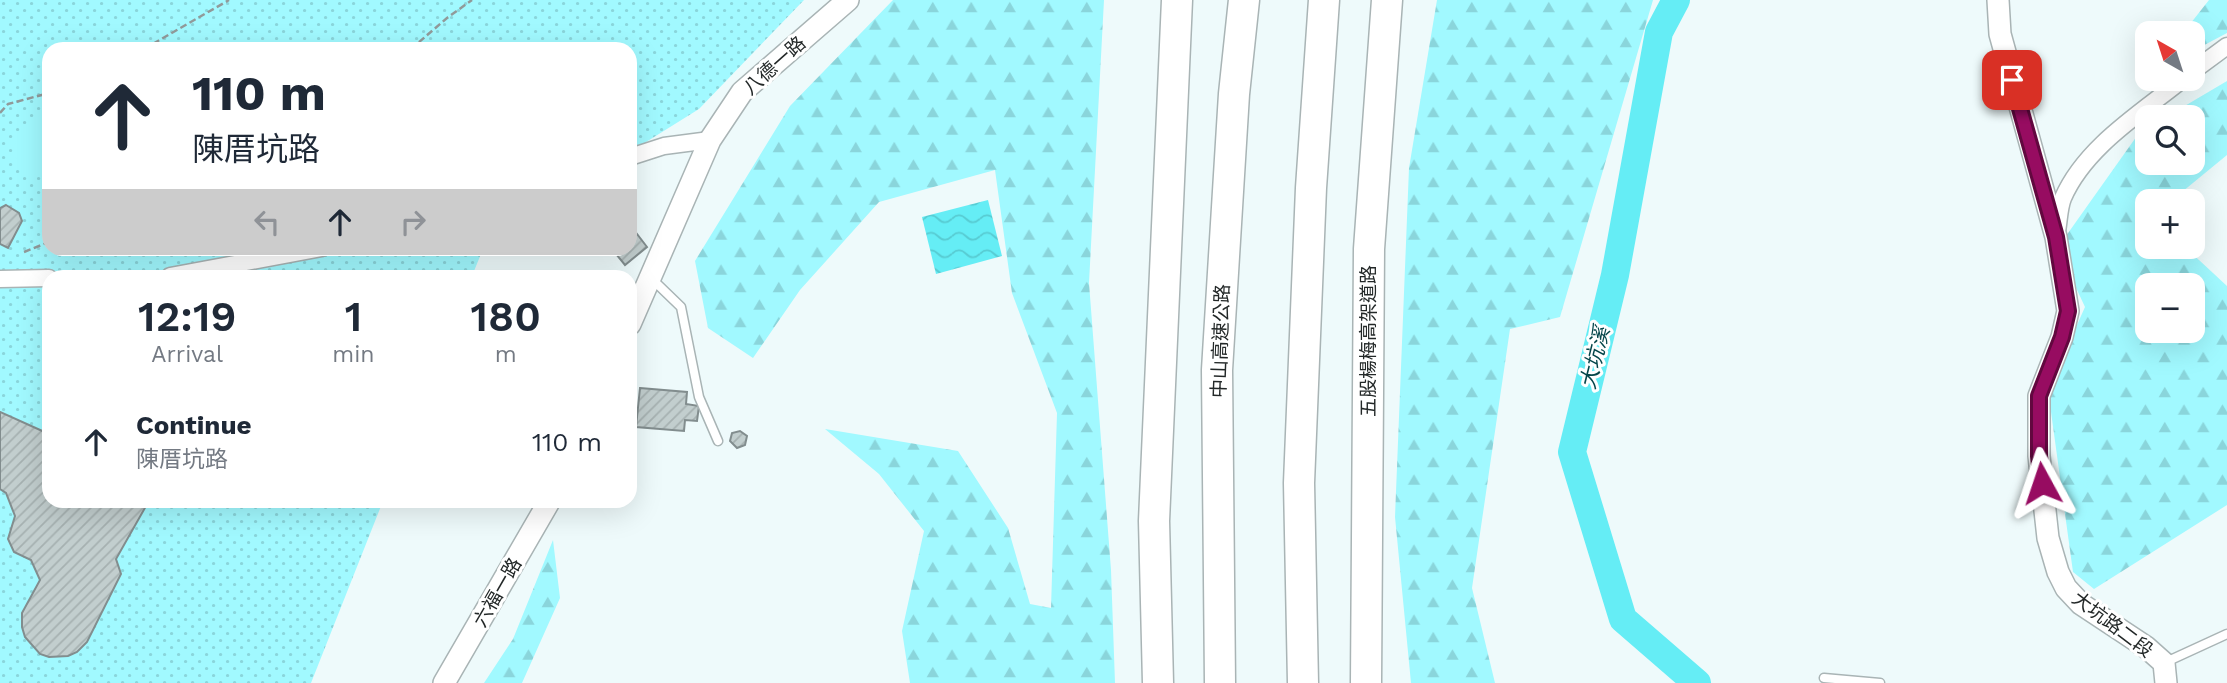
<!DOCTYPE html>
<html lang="en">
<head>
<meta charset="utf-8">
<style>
  :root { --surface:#fff; --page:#f6f6f7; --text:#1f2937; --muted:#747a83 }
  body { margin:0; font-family:"Work Sans","Noto Sans TC",sans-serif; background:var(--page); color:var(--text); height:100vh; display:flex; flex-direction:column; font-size:26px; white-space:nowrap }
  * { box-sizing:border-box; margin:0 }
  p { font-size:23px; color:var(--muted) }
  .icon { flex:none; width:38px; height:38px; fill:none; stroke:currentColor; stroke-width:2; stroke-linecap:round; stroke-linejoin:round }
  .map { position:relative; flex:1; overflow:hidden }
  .details { position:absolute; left:42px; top:270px; width:595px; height:238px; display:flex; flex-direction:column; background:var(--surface); border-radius:21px; box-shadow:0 7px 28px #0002 }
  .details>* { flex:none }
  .top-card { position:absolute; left:42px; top:42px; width:595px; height:214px; border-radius:21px; box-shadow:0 7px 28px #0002; background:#fff; color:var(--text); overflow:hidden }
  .needle { width:46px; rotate:321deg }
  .buttons { position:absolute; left:2135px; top:21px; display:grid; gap:14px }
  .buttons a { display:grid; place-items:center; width:70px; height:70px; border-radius:14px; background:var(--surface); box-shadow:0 7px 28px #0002; font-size:35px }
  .pin { position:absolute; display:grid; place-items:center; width:60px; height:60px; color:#fff; margin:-30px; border-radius:14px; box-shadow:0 4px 10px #0006 }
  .me { position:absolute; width:77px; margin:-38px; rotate:355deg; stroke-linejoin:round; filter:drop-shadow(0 0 5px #0008) }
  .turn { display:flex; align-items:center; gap:24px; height:147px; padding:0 35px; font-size:32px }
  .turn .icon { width:91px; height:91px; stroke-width:2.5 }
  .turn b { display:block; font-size:49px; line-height:60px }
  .lanes { display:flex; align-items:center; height:66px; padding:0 35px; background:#0003; justify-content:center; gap:35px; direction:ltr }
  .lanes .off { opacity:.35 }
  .eta { display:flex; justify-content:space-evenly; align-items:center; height:119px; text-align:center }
  .eta b { font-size:42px; font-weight:600; line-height:49px }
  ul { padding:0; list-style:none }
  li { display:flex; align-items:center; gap:21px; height:105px; padding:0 35px }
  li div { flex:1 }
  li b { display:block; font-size:26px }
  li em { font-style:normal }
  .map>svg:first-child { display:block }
  .grass { fill:url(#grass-dots) }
  .forest { fill:url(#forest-firs); fill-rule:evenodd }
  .pitch { fill:#a1f9ff }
  .water { fill:url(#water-waves) }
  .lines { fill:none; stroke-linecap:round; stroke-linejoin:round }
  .river { stroke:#65edf5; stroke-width:28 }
  .building { fill:url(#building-hatch); stroke:#828d8e; stroke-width:2 }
  .service-casing { stroke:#a9b4b5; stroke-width:11 }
  .minor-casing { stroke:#a9b4b5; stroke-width:19 }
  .tertiary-casing { stroke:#a9b4b5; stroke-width:24 }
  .motorway-casing { stroke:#a9b4b5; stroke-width:33 }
  .path { stroke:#919a9a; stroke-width:2.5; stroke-dasharray:7 3.5; stroke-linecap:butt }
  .service { stroke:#fff; stroke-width:8 }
  .minor { stroke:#fff; stroke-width:16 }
  .tertiary { stroke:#fff; stroke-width:21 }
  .motorway { stroke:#fff; stroke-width:30 }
  .route-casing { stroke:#62083f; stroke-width:18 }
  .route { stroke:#970c61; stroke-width:12 }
  .labels { text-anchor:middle; stroke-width:6; stroke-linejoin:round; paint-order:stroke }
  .street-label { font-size:19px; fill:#232828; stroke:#fff }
  .water-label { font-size:21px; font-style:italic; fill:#05464a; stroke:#fff }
</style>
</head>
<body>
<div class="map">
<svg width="2227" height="683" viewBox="0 0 2227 683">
  <defs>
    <pattern id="grass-dots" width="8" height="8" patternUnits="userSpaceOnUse" patternTransform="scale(1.75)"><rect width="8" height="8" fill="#a1f9ff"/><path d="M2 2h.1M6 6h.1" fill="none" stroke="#8ad5db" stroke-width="1.8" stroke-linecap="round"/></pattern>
    <pattern id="forest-firs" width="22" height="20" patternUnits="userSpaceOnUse" patternTransform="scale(1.75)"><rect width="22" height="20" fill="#a1f9ff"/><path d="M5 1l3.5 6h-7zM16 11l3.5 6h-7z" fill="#8ad5db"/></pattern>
    <pattern id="water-waves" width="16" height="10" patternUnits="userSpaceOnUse" patternTransform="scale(1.75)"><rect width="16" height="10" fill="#65edf5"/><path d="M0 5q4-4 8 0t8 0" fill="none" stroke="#57cbd2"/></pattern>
    <pattern id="building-hatch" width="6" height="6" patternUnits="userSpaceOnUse" patternTransform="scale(1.75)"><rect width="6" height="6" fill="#c2cece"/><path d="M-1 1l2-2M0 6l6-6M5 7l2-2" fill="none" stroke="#a6b1b1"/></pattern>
  </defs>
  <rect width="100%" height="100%" fill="#eefafb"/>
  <!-- grass -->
  <path class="grass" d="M 0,0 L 804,0 L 699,109 L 630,152 L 630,49 L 49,49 L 49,248 L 483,249 L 472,276 L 49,276 L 49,500 L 383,501 L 311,683 L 0,683 Z"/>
  <!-- forest -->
  <path class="forest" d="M 893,0 L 1104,0 L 1089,283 L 1111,570 L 1115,683 L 910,683 L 902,631 L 924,531 L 879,474 L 825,429 L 958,451 L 1008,528 L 1030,604 L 1051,608 L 1057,413 L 1012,293 L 995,170 L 879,202 L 800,290 L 753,358 L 708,328 L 695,261 L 790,106 Z
    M 1437,0 L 1653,0 L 1560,317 L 1510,329 L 1472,588 L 1495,683 L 1411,683 L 1395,517 L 1409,168 Z
    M 2209,0 L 2227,0 L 2227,33 L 2193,51 L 2193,33 L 2183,33 Z
    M 2227,81 L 2227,155 L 2171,201 L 2147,201 L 2147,247 L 2185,247 L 2227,286 L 2227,505 L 2094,589 L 2073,572 L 2048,390 L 2085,307 L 2064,262 L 2061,243 L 2139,133 L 2147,128 L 2147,163 L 2193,163 L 2193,117 L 2166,117 ZM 2147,285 L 2193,285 L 2193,331 L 2147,331 Z
    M 553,540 L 560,598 L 522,683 L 484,683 L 513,639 Z"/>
  <!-- pitch -->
  <path class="pitch" d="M 49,114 L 49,175 L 29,174 L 12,154 C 17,133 25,117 49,114 Z"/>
  <!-- water -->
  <path class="water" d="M 988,200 L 1002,256 L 936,274 L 922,217 Z"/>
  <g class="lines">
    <!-- river -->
    <path class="river" d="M 1676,0 L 1659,32 L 1615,275 L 1572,452 L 1623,619 L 1697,683"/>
  </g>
  <!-- building -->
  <path class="building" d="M 6,205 L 19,213 L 22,221 L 8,248 L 0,244 L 0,208 Z
    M 634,230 L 647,247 L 625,265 L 612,249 L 630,248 L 630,233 Z
    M 640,388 L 687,392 L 686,404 L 699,406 L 697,421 L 685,420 L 684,431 L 636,427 Z
    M 0,412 L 49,434 L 49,500 L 147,500 L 146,506 L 116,559 L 121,574 L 87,642 L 77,652 L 68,656 L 49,657 L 40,654 L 25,637 L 22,627 L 22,613 L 40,580 L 31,560 L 14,552 L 8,539 L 15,516 L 6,493 L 0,489 Z
    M 740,431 L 747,436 L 745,445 L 737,448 L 730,441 L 732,433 Z"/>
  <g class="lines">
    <!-- service casing -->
    <g class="service-casing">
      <path id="service" d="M 652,279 L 681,307 L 699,397 L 718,441
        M 2166,662 L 2227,634
        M 1824,678 L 1880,683"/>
    </g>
    <!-- minor casing -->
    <g class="minor-casing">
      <path id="minor" d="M 2193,71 L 2227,46
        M 630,157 L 664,146 L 710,140
        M 2057,231 C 2059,221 2059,208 2063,198 C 2085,147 2141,113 2183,79
        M 170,276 L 322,248
        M 0,279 L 49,278"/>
    </g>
    <!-- tertiary casing -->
    <g class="tertiary-casing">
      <path id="tertiary" d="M 1998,0 L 2000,34 L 2056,237 L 2068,311 L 2062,337 L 2039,396 L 2039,456 L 2048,538 L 2058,572 L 2066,588 L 2081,604 L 2146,647 L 2164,663 L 2166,683
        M 630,324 L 710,140 L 742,92 L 848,0
        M 444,683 L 550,500"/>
    </g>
    <!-- motorway casing -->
    <g class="motorway-casing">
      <path id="motorway" d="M 1158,683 L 1154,521 L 1177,0
        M 1220,683 L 1217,370 L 1234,94 L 1244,0
        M 1303,683 L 1299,483 L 1311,188 L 1324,0
        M 1366,683 L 1369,249 L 1387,0"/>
    </g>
    <!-- path -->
    <path class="path" d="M 144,49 L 229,0
      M 411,49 L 447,18 L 472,0
      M 0,113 L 8,104 L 49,93
      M 24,252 L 49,242"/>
    <!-- service -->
    <use href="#service" class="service"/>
    <!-- minor -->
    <use href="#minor" class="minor"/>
    <!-- tertiary -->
    <use href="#tertiary" class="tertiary"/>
    <!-- motorway -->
    <use href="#motorway" class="motorway"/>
  </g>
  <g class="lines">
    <!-- route casing -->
    <g class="route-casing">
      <path id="route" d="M 2012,80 L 2056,237 L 2068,311 L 2062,337 L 2039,396 L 2039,456 L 2042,483"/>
    </g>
    <!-- route -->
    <use href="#route" class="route"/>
  </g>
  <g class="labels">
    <!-- street labels -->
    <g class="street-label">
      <text transform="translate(774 65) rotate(-42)" y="7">八德一路</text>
      <text transform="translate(1220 341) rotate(-88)" y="7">中山高速公路</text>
      <text transform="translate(1368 341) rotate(-90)" y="7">五股楊梅高架道路</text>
      <text transform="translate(497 592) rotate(-60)" y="7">六福一路</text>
      <text transform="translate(2113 624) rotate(37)" y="7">大坑路二段</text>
    </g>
    <!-- water labels -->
    <g class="water-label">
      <text transform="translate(1595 358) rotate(-76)" y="7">大坑溪</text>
    </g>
  </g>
</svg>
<div class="buttons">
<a><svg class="needle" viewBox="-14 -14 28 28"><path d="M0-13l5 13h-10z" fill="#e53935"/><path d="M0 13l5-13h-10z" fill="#747a83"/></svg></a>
<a><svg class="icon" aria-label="search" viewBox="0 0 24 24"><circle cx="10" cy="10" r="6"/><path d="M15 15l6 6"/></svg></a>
<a>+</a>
<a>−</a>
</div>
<div class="pin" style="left:2012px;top:80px;background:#d93025"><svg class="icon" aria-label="arrive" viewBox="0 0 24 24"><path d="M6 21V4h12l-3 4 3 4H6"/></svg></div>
<svg class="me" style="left:2042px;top:483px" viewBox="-20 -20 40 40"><path d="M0-17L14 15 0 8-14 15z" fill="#970c61" stroke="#fff" stroke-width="4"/></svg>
<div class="top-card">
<div class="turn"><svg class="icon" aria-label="ahead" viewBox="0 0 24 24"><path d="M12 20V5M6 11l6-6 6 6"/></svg><div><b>110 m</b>陳厝坑路</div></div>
<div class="lanes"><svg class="icon off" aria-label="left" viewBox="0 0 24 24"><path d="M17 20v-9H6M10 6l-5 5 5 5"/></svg><svg class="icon" aria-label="ahead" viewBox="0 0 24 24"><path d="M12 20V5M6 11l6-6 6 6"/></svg><svg class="icon off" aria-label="right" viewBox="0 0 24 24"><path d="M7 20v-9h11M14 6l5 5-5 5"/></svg></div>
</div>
<section class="details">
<div class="eta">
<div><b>12:19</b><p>Arrival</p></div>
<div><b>1</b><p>min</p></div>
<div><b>180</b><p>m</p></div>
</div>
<ul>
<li><svg class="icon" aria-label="ahead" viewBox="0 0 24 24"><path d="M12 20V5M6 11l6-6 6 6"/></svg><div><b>Continue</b><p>陳厝坑路</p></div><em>110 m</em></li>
</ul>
</section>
</div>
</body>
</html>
